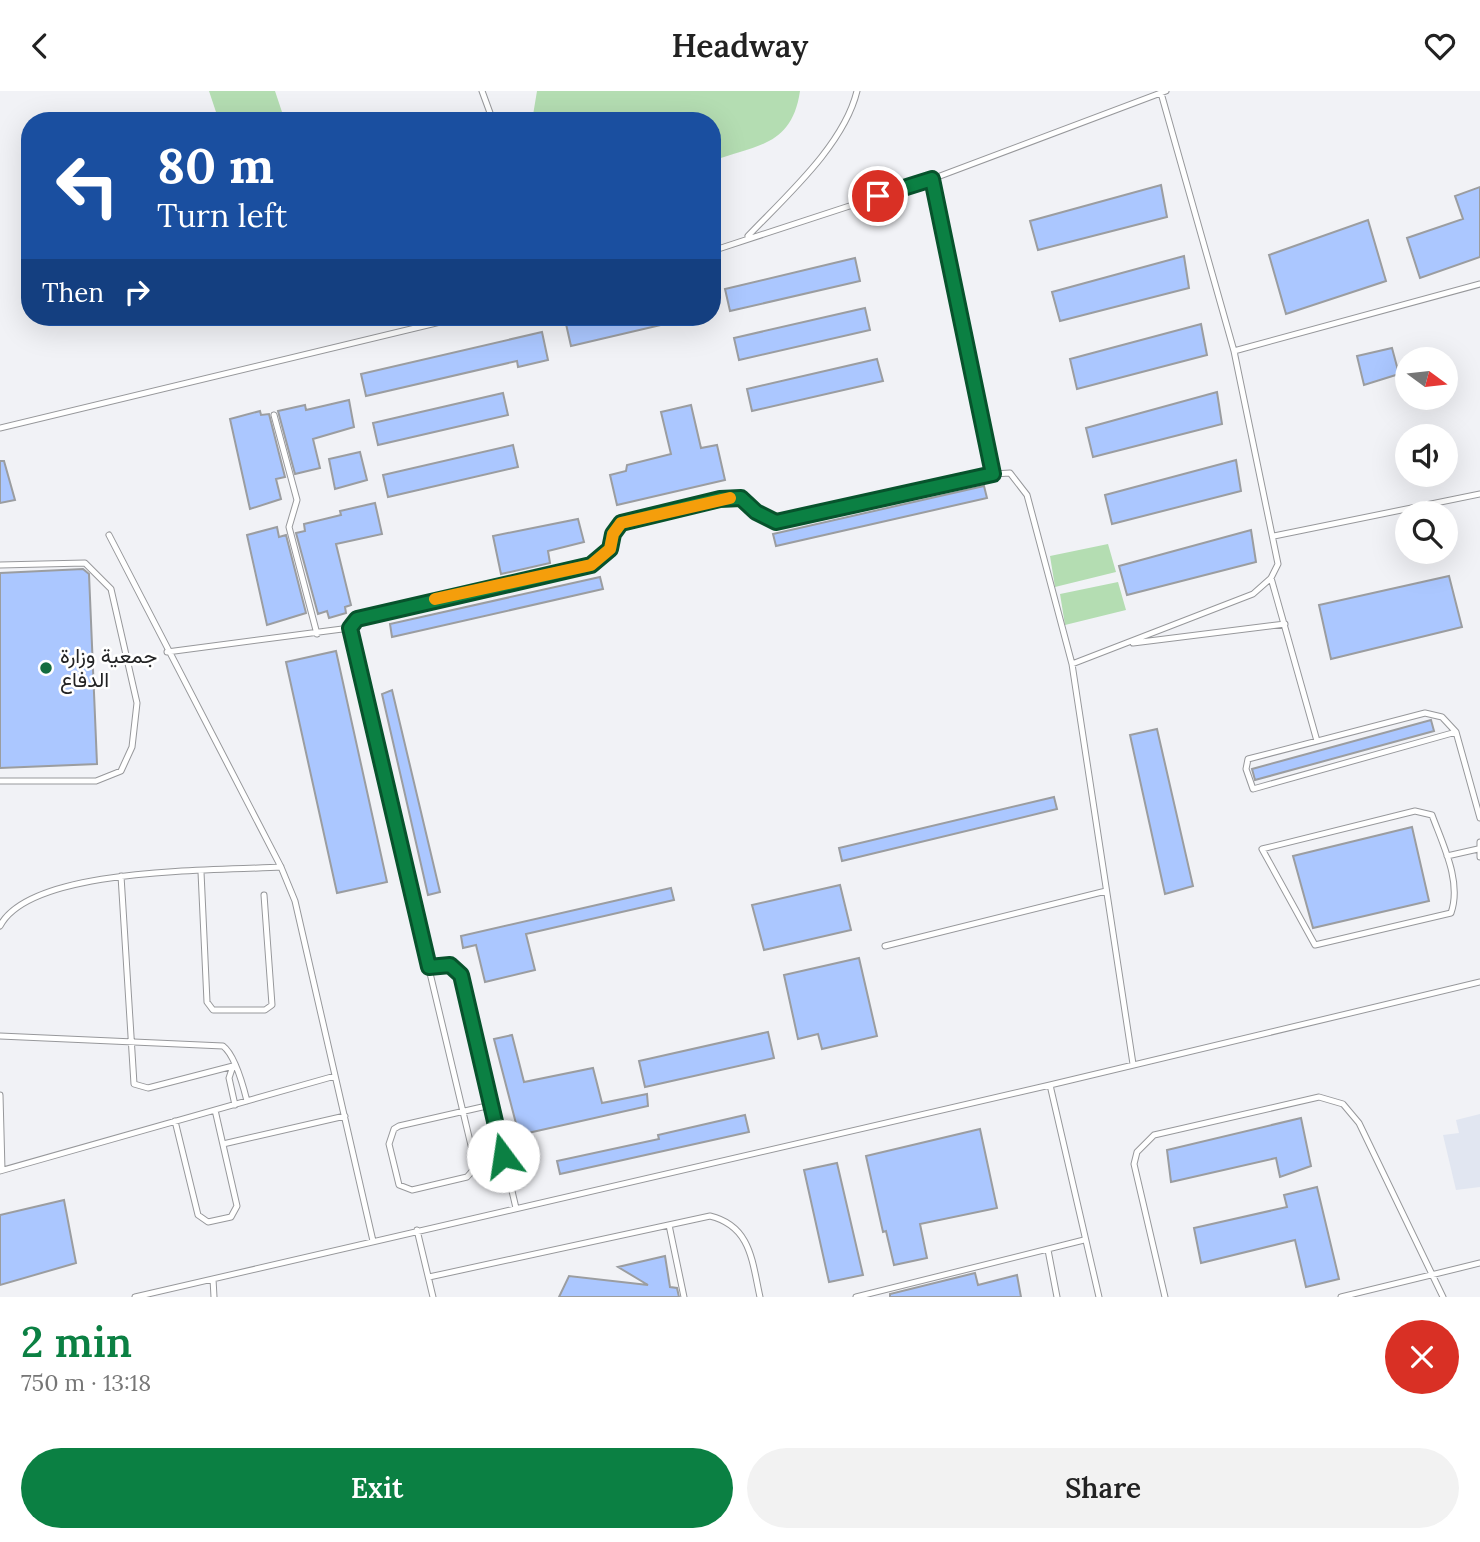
<!DOCTYPE html>
<html lang="en">
<head>
<meta charset="utf-8">
<style>
  :root { --surface:#fff; --page:#f2f2f2; --text:#222; --muted:#767676; --accent:#0b8043 }
  body { margin:0; font-family:Lora,Vazirmatn,serif; background:var(--page); color:var(--text); height:100vh; display:flex; flex-direction:column; font-size:26px; white-space:nowrap }
  * { box-sizing:border-box; margin:0 }
  p { font-size:23px; color:var(--muted) }
  .icon { flex:none; width:38px; height:38px; fill:none; stroke:currentColor; stroke-width:2; stroke-linecap:round; stroke-linejoin:round }
  .map { position:relative; height:1206px; overflow:hidden }
  .drawer { display:flex; flex-direction:column; background:var(--surface); flex:1 }
  .drawer>* { flex:none }
  .top-card { position:absolute; left:21px; top:21px; width:700px; height:214px; border-radius:28px; box-shadow:0 7px 28px #0002; background:#1a4fa0; color:#fff; overflow:hidden }
  .needle { width:46px; rotate:105deg }
  .buttons { position:absolute; left:1395px; top:256px; display:grid; gap:14px }
  .buttons a { display:grid; place-items:center; width:63px; height:63px; border-radius:50%; background:var(--surface); box-shadow:0 7px 28px #0002; font-size:35px }
  .pin { position:absolute; display:grid; place-items:center; width:60px; height:60px; color:#fff; margin:-30px; border:4px solid #fff; border-radius:50%; box-shadow:0 2px 7px #0007 }
  .me { position:absolute; width:77px; margin:-38px; rotate:346deg; stroke-linejoin:round; filter:drop-shadow(0 0 5px #0008) }
  .turn { display:flex; align-items:center; gap:24px; height:147px; padding:0 21px; font-size:32px }
  .turn .icon { width:91px; height:91px; stroke-width:2.5 }
  .turn b { display:block; font-size:49px; line-height:60px }
  .then { display:flex; align-items:center; height:66px; padding:0 21px; background:#0003; gap:14px; font-size:26px }
  .round { display:grid; place-items:center; flex:none; width:74px; height:74px; border-radius:37px; background:var(--page) }
  .overview { display:flex; align-items:center; justify-content:space-between; height:119px; padding:0 21px }
  h1 { font-size:42px; font-weight:600; line-height:52px; color:var(--accent) }
  .cta { display:flex; gap:14px; margin-top:auto; padding:14px 21px }
  .cta a { flex:1; height:80px; border-radius:42px; background:var(--accent); color:#fff; font-size:28px; font-weight:600; line-height:80px; text-align:center }
  .cta a+a { background:var(--page); color:var(--text) }
  header { display:flex; justify-content:space-between; align-items:center; height:91px; padding:0 21px; background:var(--surface); font-size:32px; font-weight:600 }
  .map>svg:first-child { display:block }
  .built { fill:#e1e6f1 }
  .green { fill:#b4ddb2 }
  .building { fill:#abc7ff; stroke:#9b9da0; stroke-width:2 }
  .lines { fill:none; stroke-linecap:round; stroke-linejoin:round }
  .service-casing { stroke:#97989b; stroke-width:7 }
  .service { stroke:#fff; stroke-width:5 }
  .route-casing { stroke:#07532c; stroke-width:18 }
  .route { stroke:#0b8043; stroke-width:12 }
  .slow { stroke:#f59e0b; stroke-width:12 }
  .poi-dot { fill:#136c3f; stroke:#fff; stroke-width:2.5 }
  .labels { text-anchor:middle; stroke-width:5; stroke-linejoin:round; paint-order:stroke }
  .poi-label { font-size:21px; fill:#222324; stroke:#fff; text-anchor:start }
</style>
</head>
<body>
<header><svg class="icon" aria-label="back" viewBox="0 0 24 24"><path d="M15 5l-7 7 7 7"/></svg>Headway<svg class="icon" aria-label="heart" viewBox="0 0 24 24"><path d="M12 20l-8-8c-3-5 5-10 8-4 3-6 11-1 8 4z"/></svg></header>
<div class="map">
<svg width="1480" height="1206" viewBox="0 0 1480 1206">
  <rect width="100%" height="100%" fill="#f1f2f6"/>
  <!-- built -->
  <path class="built" d="M 1480,1023 L 1480,1096 L 1456,1099 L 1443,1044 L 1459,1042 L 1456,1029 Z"/>
  <!-- green -->
  <path class="green" d="M 209,0 L 275,0 L 285,30 L 219,30 Z
    M 537,0 L 800,0 C 792,55 757,54 712,70 L 712,30 L 532,30 Z
    M 1108,453 L 1116,481 L 1055,496 L 1050,465 Z
    M 1118,491 L 1126,519 L 1065,534 L 1060,503 Z"/>
  <!-- building -->
  <path class="building" d="M 1161,94 L 1167,126 L 1038,159 L 1030,130 Z
    M 1480,96 L 1480,166 L 1420,187 L 1407,147 L 1463,128 L 1455,105 Z
    M 1368,129 L 1386,190 L 1286,223 L 1269,164 Z
    M 1184,165 L 1189,197 L 1060,230 L 1052,201 Z
    M 855,167 L 860,190 L 730,220 L 725,198 Z
    M 865,217 L 870,239 L 739,269 L 734,247 Z
    M 599,226 L 678,226 L 678,230 L 571,255 L 566,233 Z
    M 1201,233 L 1207,264 L 1077,298 L 1070,268 Z
    M 542,241 L 548,269 L 518,276 L 517,270 L 366,305 L 361,283 Z
    M 1392,257 L 1399,283 L 1364,294 L 1357,265 Z
    M 877,268 L 883,290 L 752,320 L 747,298 Z
    M 1217,301 L 1222,333 L 1093,366 L 1086,337 Z
    M 503,302 L 508,324 L 378,354 L 373,332 Z
    M 349,309 L 354,336 L 313,348 L 320,377 L 295,383 L 278,320 L 305,314 L 306,319 Z
    M 691,314 L 701,357 L 717,354 L 725,389 L 617,414 L 610,384 L 626,380 L 627,374 L 671,363 L 661,321 Z
    M 260,320 L 261,324 L 269,323 L 285,386 L 276,388 L 281,408 L 250,418 L 230,328 Z
    M 513,354 L 518,376 L 388,406 L 383,384 Z
    M 360,361 L 367,389 L 335,398 L 329,368 Z
    M 1236,369 L 1241,400 L 1112,433 L 1105,404 Z
    M 0,370 L 4,370 L 15,409 L 0,412 Z
    M 984,395 L 987,407 L 776,455 L 773,443 Z
    M 375,412 L 382,443 L 336,453 L 351,514 L 345,516 L 346,522 L 329,527 L 327,520 L 318,523 L 296,442 L 305,440 L 304,433 L 341,424 L 340,420 Z
    M 578,428 L 584,451 L 548,460 L 550,472 L 501,483 L 493,445 Z
    M 277,436 L 279,446 L 286,444 L 306,522 L 267,534 L 247,444 Z
    M 1251,439 L 1256,471 L 1127,504 L 1119,475 Z
    M 83,478 L 89,483 L 97,673 L 0,677 L 0,482 Z
    M 1449,485 L 1462,536 L 1331,568 L 1319,514 Z
    M 600,486 L 603,498 L 392,546 L 390,533 Z
    M 336,560 L 387,791 L 337,802 L 286,571 Z
    M 392,599 L 440,801 L 428,804 L 382,603 Z
    M 1431,629 L 1434,640 L 1255,689 L 1252,678 Z
    M 1157,638 L 1193,795 L 1165,803 L 1130,644 Z
    M 1054,706 L 1057,718 L 842,770 L 839,757 Z
    M 1412,736 L 1429,810 L 1313,837 L 1293,765 Z
    M 840,794 L 851,839 L 764,859 L 752,814 Z
    M 671,797 L 674,809 L 526,843 L 535,879 L 485,891 L 476,854 L 463,857 L 461,845 Z
    M 859,867 L 877,945 L 822,958 L 818,943 L 798,948 L 784,884 Z
    M 768,941 L 774,967 L 645,996 L 639,970 Z
    M 512,944 L 524,991 L 593,977 L 602,1012 L 647,1003 L 648,1015 L 519,1044 L 494,948 Z
    M 745,1024 L 749,1041 L 560,1083 L 557,1070 L 659,1048 L 658,1044 Z
    M 1301,1027 L 1311,1075 L 1280,1086 L 1276,1067 L 1171,1091 L 1167,1059 Z
    M 980,1038 L 997,1117 L 920,1133 L 927,1167 L 894,1174 L 886,1140 L 883,1141 L 866,1065 Z
    M 837,1072 L 863,1184 L 829,1191 L 804,1079 Z
    M 1317,1096 L 1339,1188 L 1306,1196 L 1295,1149 L 1201,1172 L 1194,1137 L 1287,1116 L 1284,1104 Z
    M 64,1109 L 76,1172 L 0,1194 L 0,1124 Z
    M 665,1165 L 670,1196 L 677,1197 L 679,1206 L 559,1206 L 569,1185 L 648,1194 L 618,1176 Z
    M 975,1182 L 978,1194 L 1017,1184 L 1021,1206 L 890,1206 L 890,1203 Z"/>
  <g class="lines">
    <!-- service casing -->
    <g class="service-casing">
      <path id="service" d="M 482,0 L 493,30
        M 932,88 L 993,383
        M 748,145 C 786,105 844,54 857,0
        M 712,160 L 932,88 L 1166,0
        M 1234,260 L 1480,193
        M 274,324 L 297,409 L 289,436 L 317,543
        M 0,337 L 461,226
        M 109,444 L 281,776 L 295,810 L 373,1150
        M 1274,445 L 1480,403
        M 0,474 L 85,472 L 111,498 L 137,612 L 132,656 L 121,680 L 96,690 L 0,690
        M 1271,487 L 1317,650
        M 1133,552 L 1285,533
        M 167,561 L 350,537
        M 1072,573 L 1253,503 L 1271,487 L 1278,473 L 1234,260 L 1161,2
        M 1456,641 L 1253,698 L 1246,678 L 1248,668 L 1425,622 L 1442,626 L 1456,641 L 1480,727
        M 1415,720 L 1432,724 C 1443,754 1462,791 1451,822 L 1315,854 L 1262,758 Z
        M 1480,751 L 1480,766
        M 1447,765 L 1478,758
        M 201,781 L 207,911 L 213,919 L 265,919 L 272,914 L 264,804
        M 121,785 L 134,993 L 148,997 L 233,975
        M 0,835 C 31,775 218,780 281,776
        M 885,855 L 1106,800
        M 429,876 L 450,874 L 461,884 L 516,1117
        M 0,945 L 223,955 C 235,964 243,994 247,1010
        M 233,975 L 229,987 L 235,1014
        M 1050,994 L 1099,1206
        M 0,1004 L 2,1079
        M 491,1014 L 399,1035 L 394,1038 L 389,1053 L 399,1094 L 412,1099 L 467,1086 L 474,1078 L 474,1067 C 432,894 391,720 350,546 L 353,532 L 427,510 L 591,474 L 610,458 L 613,443 L 621,432 L 720,408 L 741,407 L 756,421 L 776,431 L 993,383 L 1010,382 L 1027,404 L 1072,573 L 1133,973
        M 175,1030 L 198,1124 L 208,1131 L 231,1126 L 237,1115 L 215,1019
        M 223,1053 L 345,1025
        M 0,1080 L 335,985
        M 669,1134 L 684,1206
        M 417,1139 L 433,1206
        M 1048,1159 L 1057,1206
        M 429,1186 L 710,1125 C 751,1135 752,1170 760,1206
        M 213,1188 L 214,1206
        M 135,1206 L 1050,994 L 1480,891
        M 856,1206 L 1084,1149
        M 1165,1206 L 1134,1073 L 1137,1061 L 1154,1044 L 1319,1006 L 1343,1013 L 1359,1032 L 1443,1206
        M 1341,1206 L 1480,1172"/>
    </g>
    <!-- service -->
    <use href="#service" class="service"/>
  </g>
  <g class="lines">
    <!-- route casing -->
    <g class="route-casing">
      <path id="route" d="M 503,1065 L 461,884 L 450,874 L 429,876 L 350,537 L 357,528 L 591,474 L 610,458 L 613,443 L 621,432 L 720,408 L 741,407 L 756,421 L 776,431 L 993,383 L 932,88 L 878,105"/>
    </g>
    <!-- route -->
    <use href="#route" class="route"/>
    <!-- slow -->
    <path class="slow" d="M 435,508 L 591,474 L 610,458 L 613,443 L 621,432 L 730,407"/>
  </g>
  <!-- markers -->
  <circle class="poi-dot" cx="46" cy="577" r="7"/>
  <g class="labels">
    <!-- poi labels -->
    <g class="poi-label">
      <text x="60" y="572">جمعية وزارة<tspan x="60" dy="24">الدفاع</tspan></text>
    </g>
  </g>
</svg>
<div class="buttons">
<a><svg class="needle" viewBox="-14 -14 28 28"><path d="M0-13l5 13h-10z" fill="#e53935"/><path d="M0 13l5-13h-10z" fill="#767676"/></svg></a>
<a><svg class="icon" aria-label="sound" viewBox="0 0 24 24"><path d="M4 9h4l5-4v14l-5-4H4zM17 9q2 3 0 6"/></svg></a>
<a><svg class="icon" aria-label="search" viewBox="0 0 24 24"><circle cx="10" cy="10" r="6"/><path d="M15 15l6 6"/></svg></a>
</div>
<div class="pin" style="left:878px;top:105px;background:#d93025"><svg class="icon" aria-label="arrive" viewBox="0 0 24 24"><path d="M6 21V4h12l-3 4 3 4H6"/></svg></div>
<svg class="me" style="left:503px;top:1065px" viewBox="-20 -20 40 40"><circle r="19" fill="#fff"/><path d="M0-13L10 11 0 6-10 11z" fill="#0b8043"/></svg>
<div class="top-card">
<div class="turn"><svg class="icon" aria-label="left" viewBox="0 0 24 24"><path d="M17 20v-9H6M10 6l-5 5 5 5"/></svg><div><b>80 m</b>Turn left</div></div>
<div class="then">Then<svg class="icon" aria-label="right" viewBox="0 0 24 24"><path d="M7 20v-9h11M14 6l5 5-5 5"/></svg></div>
</div>
</div>
<section class="drawer">
<div class="overview"><div><h1>2 min</h1><p>750 m · 13:18</p></div><a class="round" style="background:#d93025;color:#fff"><svg class="icon" aria-label="close" viewBox="0 0 24 24"><path d="M6 6l12 12M18 6L6 18"/></svg></a></div>
<div class="cta"><a>Exit</a><a>Share</a></div>
</section>
</body>
</html>
